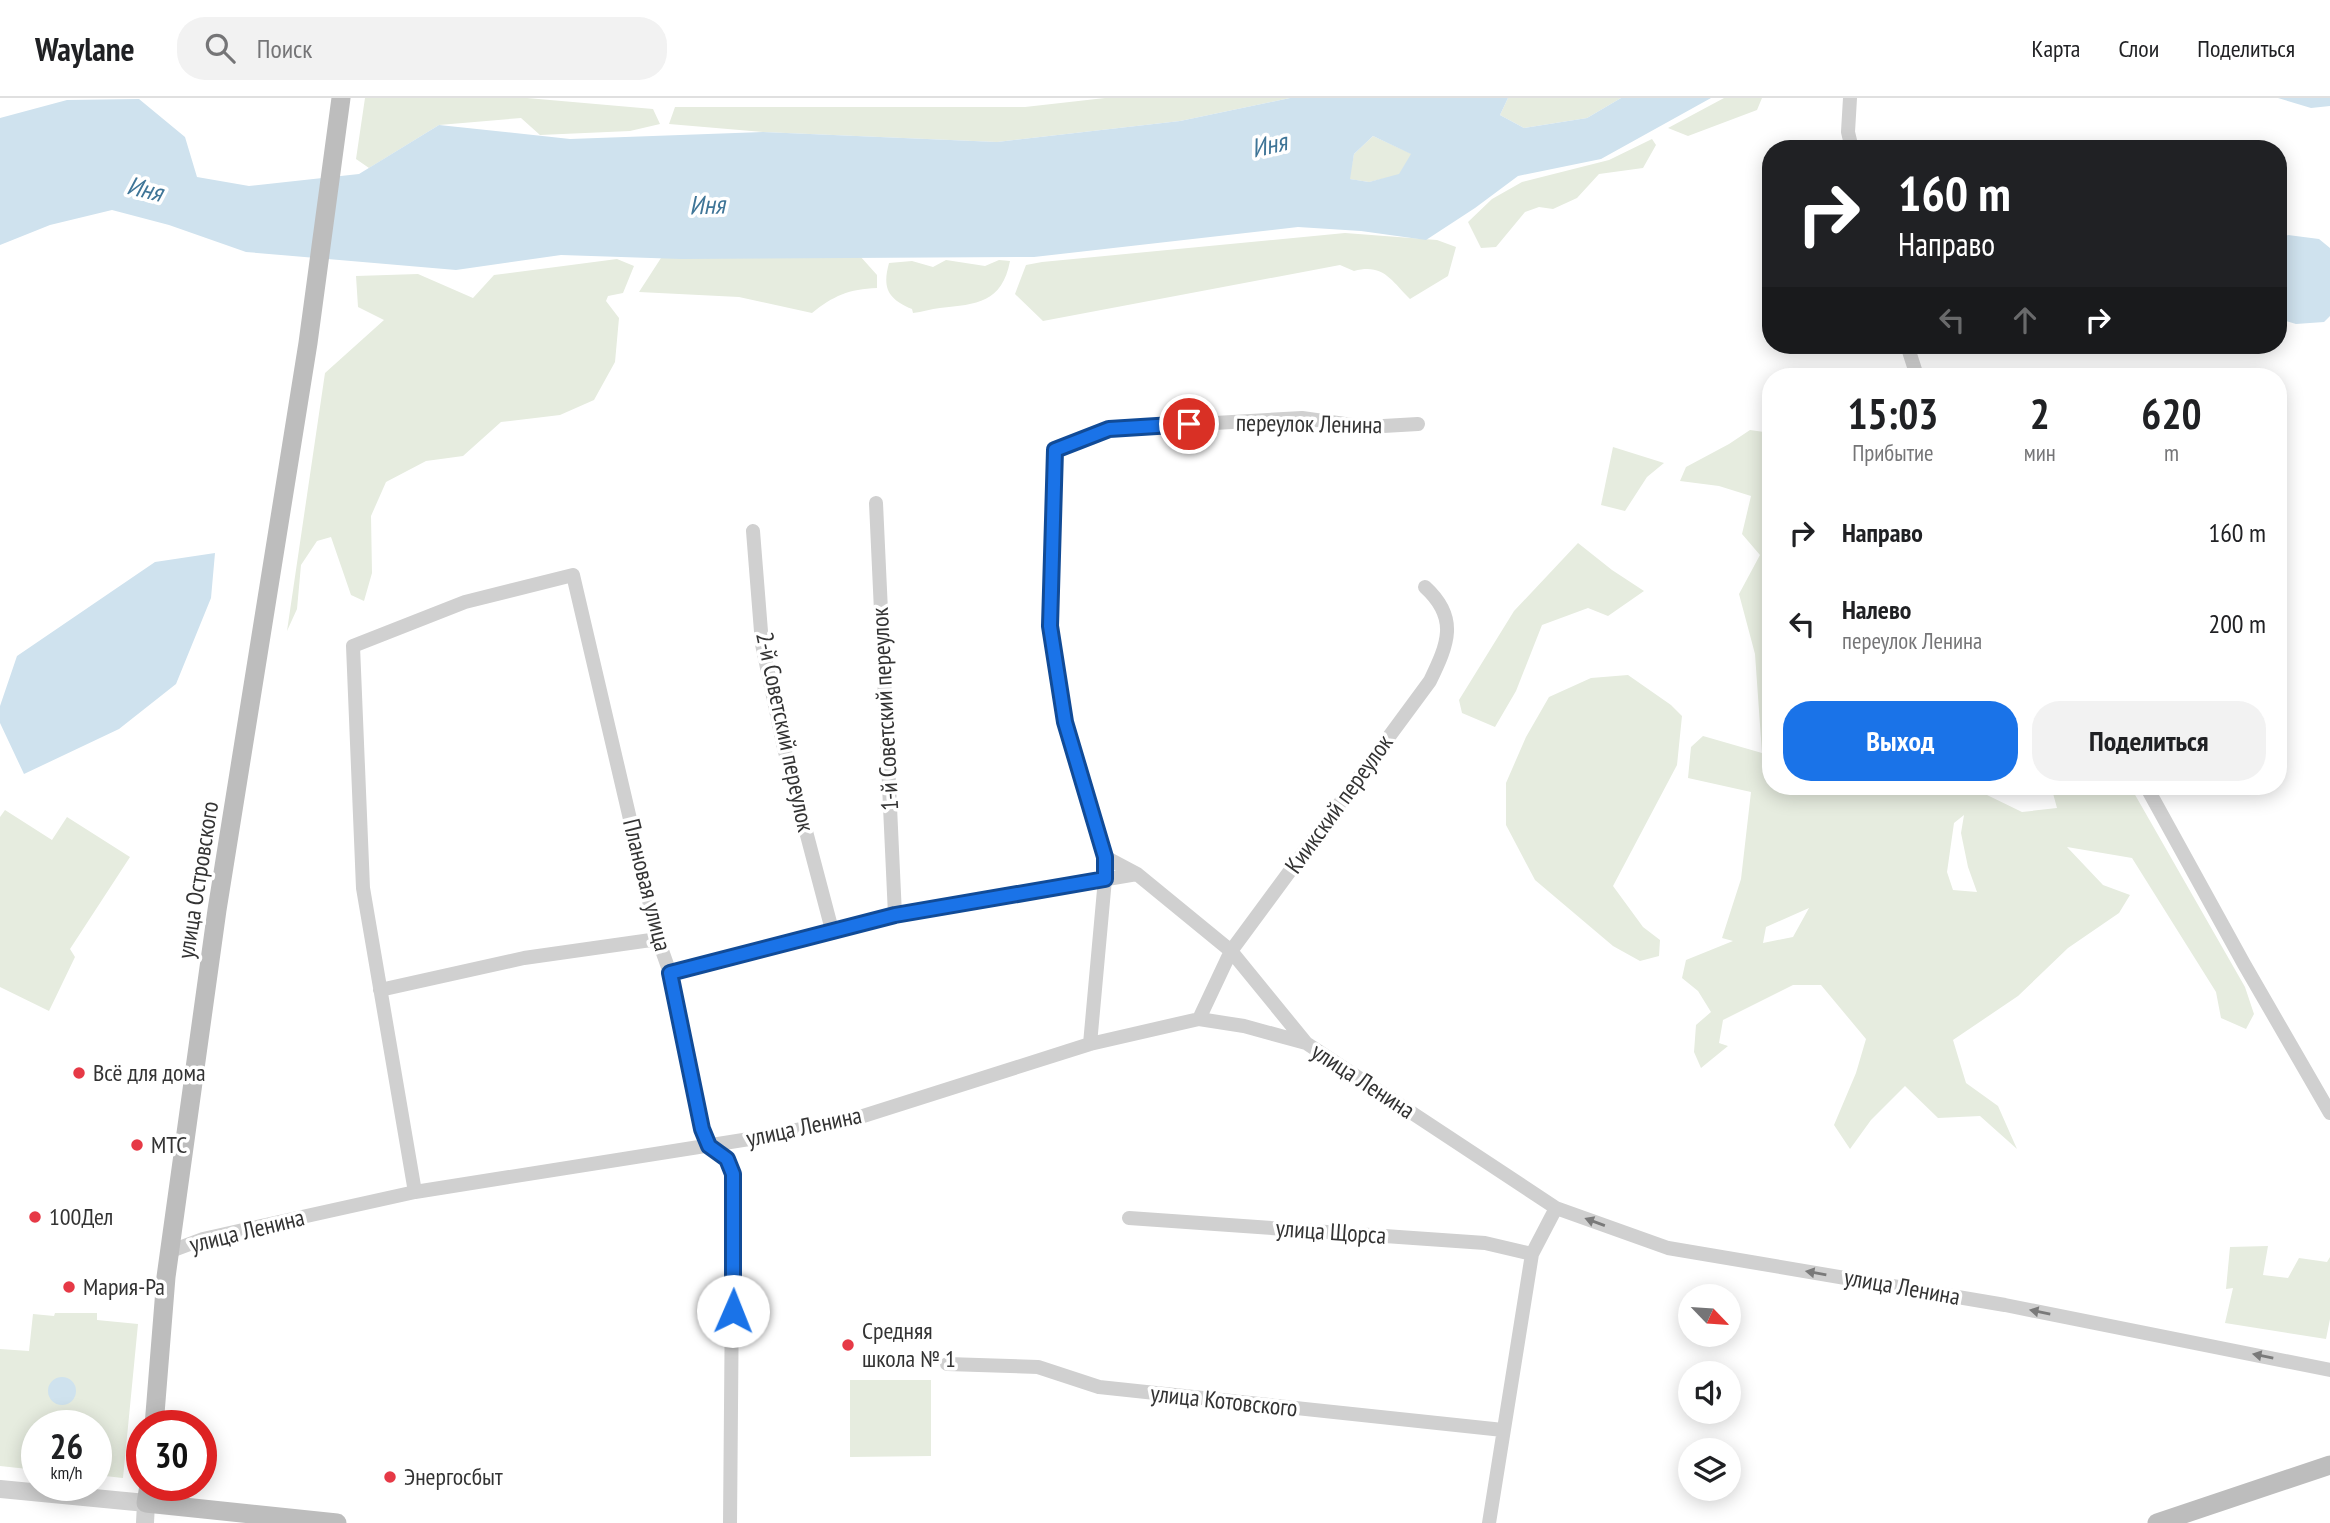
<!DOCTYPE html>
<html lang="ru">
<head>
<meta charset="utf-8">
<style>
  :root { --surface:#fff; --page:#f2f2f2; --text:#202124; --muted:#757577; --line:#e0e0e0; --accent:#1a73e8 }
  body { margin:0; font-family:"PT Sans Narrow",sans-serif; background:var(--page); color:var(--text); height:100vh; display:flex; flex-direction:column; font-size:26px; white-space:nowrap }
  * { box-sizing:border-box; margin:0 }
  p { font-size:23px; color:var(--muted) }
  .icon { flex:none; width:38px; height:38px; fill:none; stroke:currentColor; stroke-width:2; stroke-linecap:round; stroke-linejoin:round }
  .map { position:relative; flex:1; overflow:hidden }
  .sheet { position:absolute; left:1762px; top:270px; width:525px; height:427px; display:flex; flex-direction:column; background:var(--surface); border-radius:28px; box-shadow:0 4px 18px #0003 }
  .sheet>* { flex:none }
  .hud { position:absolute; left:1762px; top:42px; width:525px; height:214px; border-radius:28px; box-shadow:0 4px 18px #0003; background:#202124; color:#fff; overflow:hidden }
  .needle { width:46px; rotate:115deg }
  .fabs { position:absolute; left:1678px; top:1186px; display:grid; gap:14px }
  .fabs a { display:grid; place-items:center; width:63px; height:63px; border-radius:50%; background:var(--surface); box-shadow:0 4px 18px #0003; font-size:35px }
  .speed { position:absolute; left:21px; top:1312px; display:flex; gap:14px; font-size:35px; font-weight:700; text-align:center }
  .speed>* { display:grid; place-content:center; width:91px; height:91px; border-radius:50%; background:var(--surface); box-shadow:0 4px 18px #0003; line-height:1 }
  .speed small { font-size:18px; font-weight:400 }
  .speed .limit { border:10px solid #d22; background:#fff; color:#111 }
  .pin { position:absolute; display:grid; place-items:center; width:60px; height:60px; color:#fff; margin:-30px; border:4px solid #fff; border-radius:50%; box-shadow:0 2px 7px #0007 }
  .me { position:absolute; width:77px; margin:-38px; rotate:1deg; stroke-linejoin:round; filter:drop-shadow(0 0 5px #0008) }
  .turn { display:flex; align-items:center; gap:24px; height:147px; padding:0 21px; font-size:32px }
  .turn .icon { width:91px; height:91px; stroke-width:2.5 }
  .turn b { display:block; font-size:49px; line-height:60px }
  .lanes { display:flex; align-items:center; height:66px; padding:0 21px; background:#0003; justify-content:center; gap:35px; direction:ltr }
  .lanes .off { opacity:.35 }
  .eta { display:flex; justify-content:space-evenly; align-items:center; height:119px; text-align:center }
  .eta b { font-size:42px; font-weight:700; line-height:49px }
  .cta { display:flex; gap:14px; margin-top:auto; padding:14px 21px }
  .cta a { flex:1; height:80px; border-radius:28px; background:var(--accent); color:#fff; font-size:28px; font-weight:700; line-height:80px; text-align:center }
  .cta a+a { background:var(--page); color:var(--text) }
  ul { padding:0; list-style:none }
  li { display:flex; align-items:center; gap:21px; height:91px; padding:0 21px }
  li div { flex:1 }
  li b { display:block; font-size:26px }
  li em { font-style:normal }
  header { display:flex; align-items:center; gap:42px; box-sizing:border-box; height:98px; padding:0 35px; background:var(--surface); border-bottom:2px solid var(--line) }
  header strong { font-size:33px }
  nav { display:flex; gap:38px; margin-inline-start:auto; font-size:24px }
  .search { width:490px; height:63px; background:var(--page); display:flex; align-items:center; gap:18px; box-sizing:border-box; padding:0 24px; border-radius:28px; color:var(--muted); font-size:26px }
  .map>svg:first-child { display:block }
  .green { fill:#e6ecdf; fill-rule:evenodd }
  .water { fill:#cfe2ee; fill-rule:evenodd }
  .lines { fill:none; stroke-linecap:round; stroke-linejoin:round }
  .minor { stroke:#d0d0d0; stroke-width:14 }
  .tertiary { stroke:#d0d0d0; stroke-width:18 }
  .secondary { stroke:#bdbdbd; stroke-width:19 }
  .oneway { fill:#7a7a7a }
  .route-casing { stroke:#114b97; stroke-width:18 }
  .route { stroke:#1a73e8; stroke-width:12 }
  .poi-dot { fill:#e63946; stroke:#fff; stroke-width:2.5 }
  .labels { text-anchor:middle; stroke-width:7; stroke-linejoin:round; paint-order:stroke }
  .street-label { font-size:24px; fill:#333; stroke:#fff }
  .poi-label { font-size:24px; fill:#333; stroke:#fff; text-anchor:start }
  .water-label { font-size:26px; font-style:italic; fill:#3f7597; stroke:#fff }
</style>
</head>
<body>
<header>
<strong>Waylane</strong>
<div class="search"><svg class="icon" aria-label="search" viewBox="0 0 24 24"><circle cx="10" cy="10" r="6"/><path d="M15 15l6 6"/></svg>Поиск</div>
<nav><a>Карта</a><a>Слои</a><a>Поделиться</a></nav>
</header>
<div class="map">
<svg width="2330" height="1425" viewBox="0 0 2330 1425">
  <rect width="100%" height="100%" fill="#fff"/>
  <!-- green -->
  <path class="green" d="M 365,0 L 527,0 L 653,11 L 660,26 L 630,33 L 540,37 L 521,20 L 439,27 L 369,70 L 356,61 Z
    M 1105,0 L 1290,0 L 1180,23 L 997,44 L 763,34 L 669,26 L 675,9 L 1025,9 Z
    M 1508,0 L 1621,0 L 1587,20 L 1524,30 L 1500,17 Z
    M 1724,0 L 1762,0 L 1757,12 L 1688,38 L 1668,30 Z
    M 1373,38 L 1412,56 L 1399,77 L 1369,84 L 1349,81 L 1354,56 Z
    M 1652,41 L 1656,47 L 1643,70 L 1599,76 L 1577,100 L 1553,111 L 1539,109 L 1525,114 L 1496,149 L 1481,150 L 1468,124 L 1492,101 L 1522,84 L 1609,62 Z
    M 1345,135 L 1437,142 L 1456,149 L 1448,178 L 1410,201 C 1391,182 1383,165 1354,173 L 1340,167 L 1043,223 L 1015,196 L 1026,167 L 1042,164 Z
    M 860,158 L 877,177 L 877,190 C 849,191 833,198 812,215 L 739,199 L 639,194 L 661,160 Z
    M 617,161 L 634,168 L 623,195 L 608,198 L 606,203 L 619,220 L 615,264 L 594,302 L 560,317 L 501,324 L 463,358 L 426,363 L 386,384 L 371,418 L 372,475 L 364,503 L 351,497 L 331,439 L 317,443 L 301,467 L 297,511 L 287,533 L 325,275 L 384,222 L 358,209 L 356,178 L 418,176 L 473,200 L 494,177 Z
    M 946,162 L 985,168 L 999,162 L 1010,163 C 1002,205 977,206 940,210 C 931,211 922,214 913,215 L 912,211 C 888,201 882,190 889,165 L 912,163 L 933,169 Z
    M 1750,332 L 1771,335 L 1771,688 L 1991,688 L 1987,697 L 2022,714 L 2057,710 L 2051,688 L 2130,688 L 2245,889 L 2254,916 L 2246,931 L 2221,920 L 2216,894 L 2132,760 L 2067,749 L 2103,787 L 2130,797 L 2119,815 L 2068,850 L 2018,898 L 1953,942 L 1966,985 L 1998,1008 L 2017,1051 L 1980,1018 L 1938,1020 L 1905,988 L 1871,1022 L 1850,1051 L 1834,1027 L 1856,975 L 1866,941 L 1821,887 L 1793,887 L 1723,922 L 1719,945 L 1728,948 L 1701,970 L 1694,954 L 1696,927 L 1711,914 L 1698,893 L 1682,880 L 1686,862 L 1733,843 L 1722,840 L 1741,781 L 1751,694 L 1688,680 L 1691,649 L 1703,638 L 1762,655 L 1755,556 L 1739,496 L 1760,457 L 1742,436 L 1751,398 L 1719,388 L 1680,383 L 1686,369 L 1729,346 ZM 1964,717 L 1961,735 L 1968,769 L 1977,794 L 1953,792 L 1947,774 L 1954,725 ZM 1809,810 L 1793,839 L 1763,845 L 1766,829 Z
    M 1613,349 L 1664,365 L 1647,379 L 1625,413 L 1601,407 Z
    M 1578,445 L 1612,472 L 1644,493 L 1608,518 L 1588,510 L 1542,527 L 1516,593 L 1495,629 L 1462,615 L 1459,602 L 1514,513 Z
    M 1628,577 L 1671,607 L 1682,618 L 1677,667 L 1613,788 L 1643,829 L 1660,842 L 1659,858 L 1640,863 L 1613,848 L 1535,782 L 1506,727 L 1506,685 L 1526,639 L 1549,599 L 1591,580 Z
    M 5,712 L 52,742 L 67,719 L 130,759 L 70,851 L 75,859 L 49,913 L 0,889 L 0,719 Z
    M 2268,1148 L 2263,1177 L 2288,1180 L 2299,1160 L 2327,1164 L 2330,1159 L 2330,1221 L 2326,1241 L 2225,1225 L 2233,1190 L 2226,1191 L 2230,1149 Z
    M 55,1215 L 97,1215 L 97,1222 L 138,1226 L 123,1380 L 96,1377 L 96,1328 L 37,1328 L 37,1372 L 0,1368 L 0,1251 L 29,1253 L 33,1216 L 54,1218 Z
    M 850,1282 L 931,1282 L 931,1358 L 850,1359 Z"/>
  <!-- water -->
  <path class="water" d="M 1290,0 L 1508,0 L 1500,17 L 1524,30 L 1587,20 L 1621,0 L 1711,0 L 1601,61 L 1518,78 L 1475,110 L 1426,142 L 1361,133 L 1298,129 L 1034,159 L 681,161 L 561,157 L 456,172 L 246,154 L 169,127 L 112,112 L 50,127 L 0,147 L 0,20 L 67,2 L 139,1 L 185,39 L 197,79 L 249,88 L 359,76 L 439,27 L 570,41 L 763,34 L 997,44 L 1180,23 ZM 1373,38 L 1411,56 L 1399,76 L 1369,84 L 1350,81 L 1354,56 Z
    M 2278,0 L 2330,0 L 2330,8 L 2311,10 Z
    M 2288,137 L 2319,141 L 2330,150 L 2330,218 L 2324,224 L 2296,226 L 2279,221 L 2279,142 Z
    M 215,455 L 211,500 L 176,586 L 119,631 L 24,676 L 0,625 L 0,608 L 17,558 L 155,464 Z
    M48 1293a14 14 0 1 1 28 0a14 14 0 1 1-28 0Z"/>
  <g class="lines">
    <!-- minor -->
    <path class="minor" d="M 1850,0 L 1848,34 L 1852,51
      M 1907,247 L 1917,278
      M 876,405 L 895,817
      M 753,433 L 762,546 L 784,650 L 832,832
      M 2146,688 L 2244,866 L 2330,1015
      M 1105,759 L 1137,776 L 1231,853 L 1306,945
      M 670,875 L 895,817 L 1137,776
      M 380,892 L 524,860 L 658,841
      M 1199,921 L 1231,853 L 1430,583 C 1448,546 1459,520 1425,489
      M 1090,946 L 1105,781 L 1105,759 L 1065,624 L 1050,528 L 1055,352 L 1109,331 L 1302,320 L 1366,329 L 1418,326
      M 415,1094 L 363,790 L 353,548 L 465,504 L 573,477 L 658,841 L 670,875 L 702,1031 L 709,1048 L 727,1061 L 733,1076 L 730,1425
      M 1129,1120 L 1485,1145 L 1532,1156
      M 171,1153 L 203,1141 L 415,1094 L 762,1039 L 860,1019 L 1090,946 L 1199,921 L 1244,928 L 1306,945 L 1556,1110 L 1668,1150 L 2005,1207 L 2330,1272
      M 947,1266 L 1038,1269 L 1099,1289 L 1503,1332
      M 1489,1425 L 1532,1156 L 1556,1110"/>
    <!-- tertiary -->
    <path class="tertiary" d="M 0,1391 L 146,1405 L 145,1425"/>
    <!-- secondary -->
    <path class="secondary" d="M 154,1328 L 166,1179 L 217,812 L 308,245 L 341,0
      M 149,1388 L 146,1405 L 337,1425
      M 2157,1425 L 2330,1367"/>
  </g>
  <!-- one-way arrows -->
  <defs><path id="oneway-solid" d="M-6-.8H1V-3.2L6.5 0L1 3.2V.8H-6Z" transform="scale(1.75)"/></defs>
  <g class="oneway">
    <use href="#oneway-solid" transform="translate(1595 1124) rotate(-160)"/>
    <use href="#oneway-solid" transform="translate(1816 1175) rotate(-170)"/>
    <use href="#oneway-solid" transform="translate(2040 1214) rotate(-169)"/>
    <use href="#oneway-solid" transform="translate(2263 1258) rotate(-169)"/>
  </g>
  <g class="lines">
    <!-- route casing -->
    <g class="route-casing">
      <path id="route" d="M 733,1213 L 733,1076 L 727,1061 L 709,1048 L 702,1031 L 670,875 L 895,817 L 1105,781 L 1105,759 L 1065,624 L 1050,528 L 1055,352 L 1109,331 L 1189,326"/>
    </g>
    <!-- route -->
    <use href="#route" class="route"/>
  </g>
  <!-- markers -->
  <g class="poi-dot">
    <circle cx="79" cy="975" r="7"/>
    <circle cx="137" cy="1047" r="7"/>
    <circle cx="35" cy="1119" r="7"/>
    <circle cx="69" cy="1189" r="7"/>
    <circle cx="848" cy="1247" r="7"/>
    <circle cx="390" cy="1379" r="7"/>
  </g>
  <g class="labels">
    <!-- street labels -->
    <g class="street-label">
      <text transform="translate(1309 326) rotate(1)" y="8">переулок Ленина</text>
      <text transform="translate(885 611) rotate(-93)" y="8">1-й Советский переулок</text>
      <text transform="translate(785 634) rotate(78)" y="8">2-й Советский переулок</text>
      <text transform="translate(1339 706) rotate(-54)" y="8">Киикский переулок</text>
      <text transform="translate(198 782) rotate(-81)" y="8">улица Островского</text>
      <text transform="translate(647 787) rotate(76)" y="8">Плановая улица</text>
      <text transform="translate(1363 983) rotate(33)" y="8">улица Ленина</text>
      <text transform="translate(804 1029) rotate(-12)" y="8">улица Ленина</text>
      <text transform="translate(247 1133) rotate(-14)" y="8">улица Ленина</text>
      <text transform="translate(1331 1134) rotate(4)" y="8">улица Щорса</text>
      <text transform="translate(1902 1189) rotate(10)" y="8">улица Ленина</text>
      <text transform="translate(1224 1303) rotate(6)" y="8">улица Котовского</text>
    </g>
    <!-- poi labels -->
    <g class="poi-label">
      <text x="93" y="983">Всё для дома</text>
      <text x="151" y="1055">МТС</text>
      <text x="49" y="1127">100Дел</text>
      <text x="83" y="1197">Мария-Ра</text>
      <text x="862" y="1241">Средняя<tspan x="862" dy="28">школа № 1</tspan></text>
      <text x="404" y="1387">Энергосбыт</text>
    </g>
    <!-- water labels -->
    <g class="water-label">
      <text transform="translate(1269 47) rotate(-13)" y="9">Иня</text>
      <text transform="translate(145 91) rotate(14)" y="9">Иня</text>
      <text transform="translate(707 107) rotate(-2)" y="9">Иня</text>
    </g>
  </g>
</svg>
<div class="fabs">
<a><svg class="needle" viewBox="-14 -14 28 28"><path d="M0-13l5 13h-10z" fill="#e53935"/><path d="M0 13l5-13h-10z" fill="#757577"/></svg></a>
<a><svg class="icon" aria-label="sound" viewBox="0 0 24 24"><path d="M4 9h4l5-4v14l-5-4H4zM17 9q2 3 0 6"/></svg></a>
<a><svg class="icon" aria-label="layers" viewBox="0 0 24 24"><path d="M12 4l9 5-9 5-9-5zM3 14l9 5 9-5"/></svg></a>
</div>
<div class="speed"><div>26<small>km/h</small></div><div class="limit">30</div></div>
<div class="pin" style="left:1189px;top:326px;background:#d93025"><svg class="icon" aria-label="arrive" viewBox="0 0 24 24"><path d="M6 21V4h12l-3 4 3 4H6"/></svg></div>
<svg class="me" style="left:733px;top:1213px" viewBox="-20 -20 40 40"><circle r="19" fill="#fff"/><path d="M0-13L10 11 0 6-10 11z" fill="#1a73e8"/></svg>
<div class="hud">
<div class="turn"><svg class="icon" aria-label="right" viewBox="0 0 24 24"><path d="M7 20v-9h11M14 6l5 5-5 5"/></svg><div><b>160 m</b>Направо</div></div>
<div class="lanes"><svg class="icon off" aria-label="left" viewBox="0 0 24 24"><path d="M17 20v-9H6M10 6l-5 5 5 5"/></svg><svg class="icon off" aria-label="ahead" viewBox="0 0 24 24"><path d="M12 20V5M6 11l6-6 6 6"/></svg><svg class="icon" aria-label="right" viewBox="0 0 24 24"><path d="M7 20v-9h11M14 6l5 5-5 5"/></svg></div>
</div>
<section class="sheet">
<div class="eta">
<div><b>15:03</b><p>Прибытие</p></div>
<div><b>2</b><p>мин</p></div>
<div><b>620</b><p>m</p></div>
</div>
<ul>
<li><svg class="icon" aria-label="right" viewBox="0 0 24 24"><path d="M7 20v-9h11M14 6l5 5-5 5"/></svg><div><b>Направо</b></div><em>160 m</em></li>
<li><svg class="icon" aria-label="left" viewBox="0 0 24 24"><path d="M17 20v-9H6M10 6l-5 5 5 5"/></svg><div><b>Налево</b><p>переулок Ленина</p></div><em>200 m</em></li>
</ul>
<div class="cta"><a>Выход</a><a>Поделиться</a></div>
</section>
</div>
</body>
</html>
